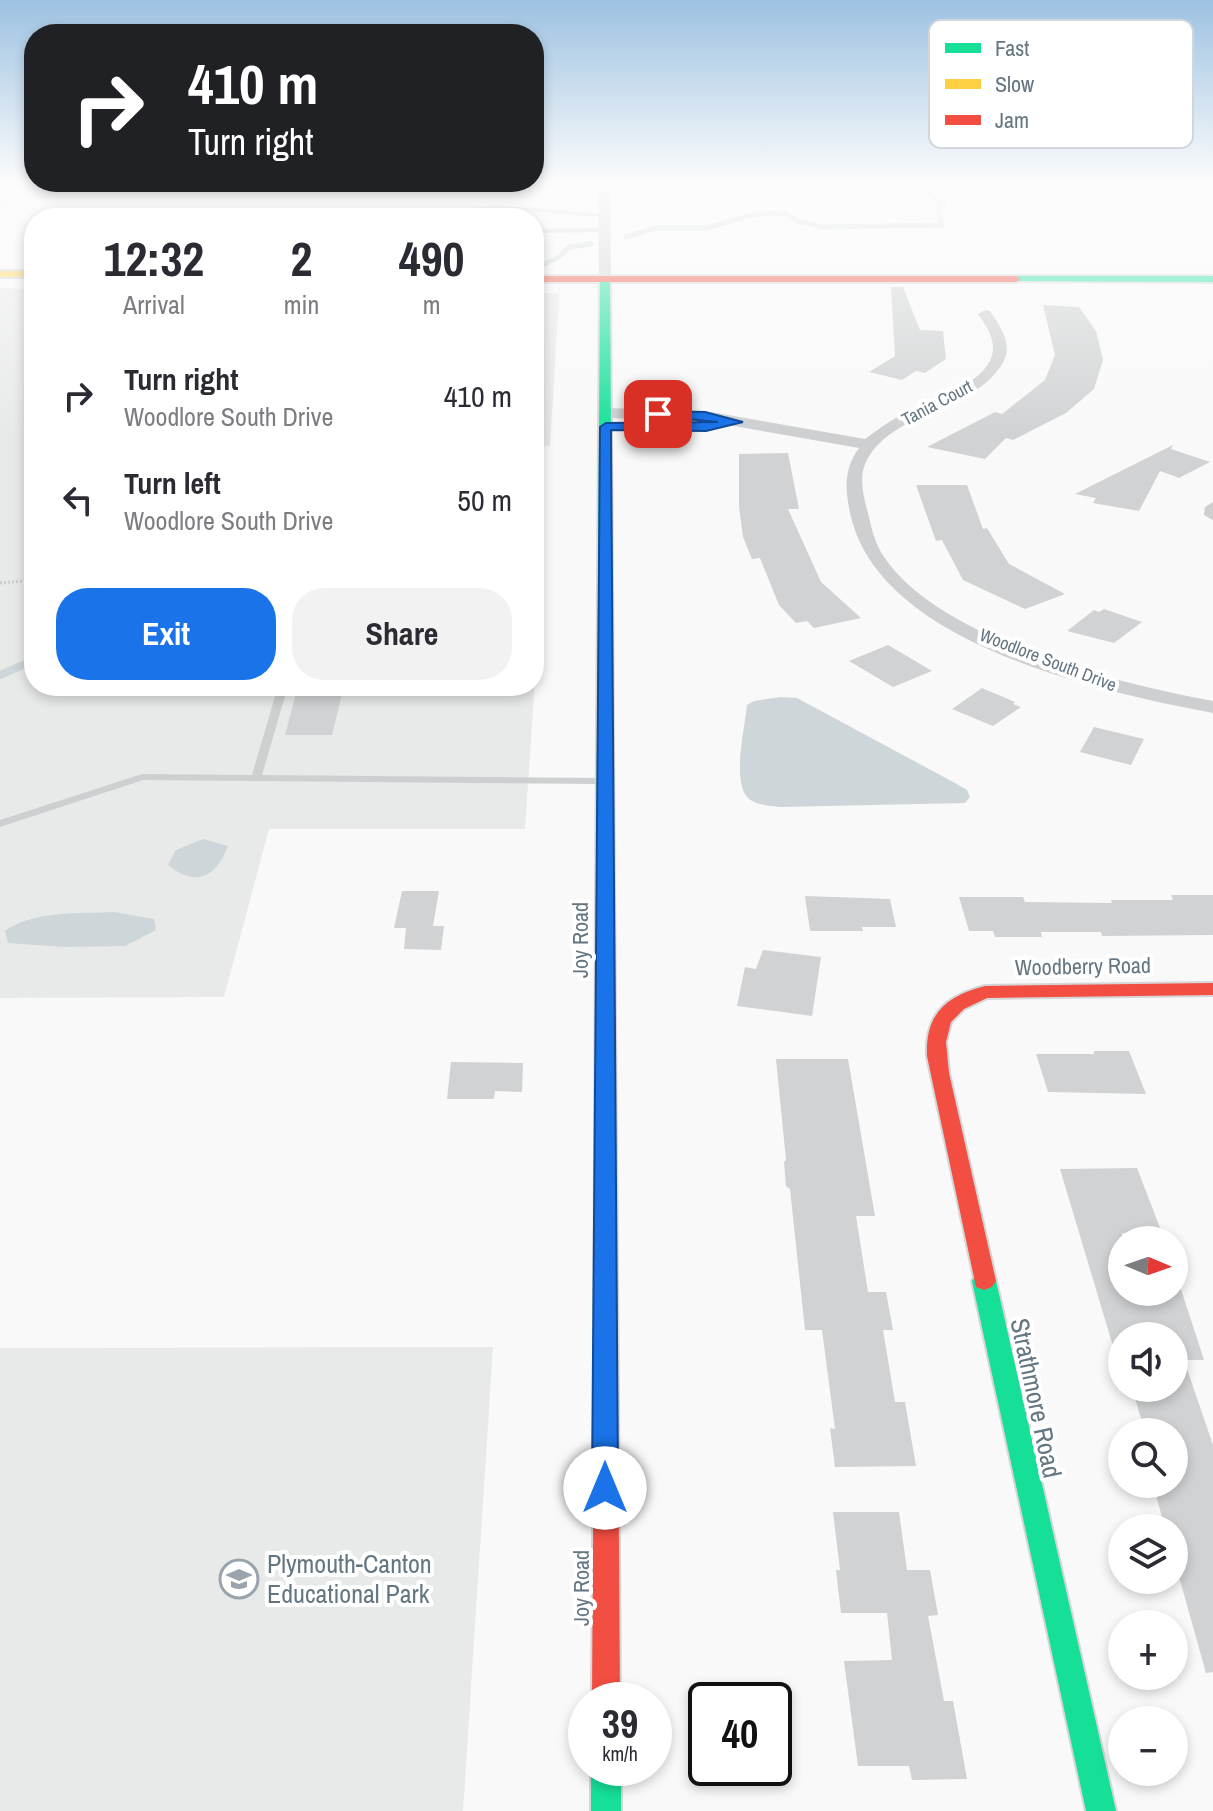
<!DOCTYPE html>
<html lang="en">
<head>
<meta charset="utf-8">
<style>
  :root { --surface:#fff; --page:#f2f2f3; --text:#2b2b33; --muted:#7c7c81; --accent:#1a73e8 }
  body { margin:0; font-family:"Archivo Narrow",sans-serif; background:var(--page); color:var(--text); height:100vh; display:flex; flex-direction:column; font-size:30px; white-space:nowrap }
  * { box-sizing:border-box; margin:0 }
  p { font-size:26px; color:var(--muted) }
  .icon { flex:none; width:44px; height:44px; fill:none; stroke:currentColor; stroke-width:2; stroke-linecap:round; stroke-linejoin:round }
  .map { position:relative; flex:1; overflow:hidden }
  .details { position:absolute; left:24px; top:208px; width:520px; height:488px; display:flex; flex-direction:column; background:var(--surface); border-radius:32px; box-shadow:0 4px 12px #0003 }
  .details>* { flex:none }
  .top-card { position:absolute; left:24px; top:24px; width:520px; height:168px; border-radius:32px; box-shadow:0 4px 12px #0003; background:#202124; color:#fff; overflow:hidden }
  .needle { width:52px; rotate:92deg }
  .tools { position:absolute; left:1108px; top:1226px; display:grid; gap:16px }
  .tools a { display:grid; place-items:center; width:80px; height:80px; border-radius:50%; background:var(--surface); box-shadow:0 4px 12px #0003; font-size:40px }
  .speed { position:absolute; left:568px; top:1682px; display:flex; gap:16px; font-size:40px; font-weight:700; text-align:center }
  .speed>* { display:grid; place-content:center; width:104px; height:104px; border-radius:50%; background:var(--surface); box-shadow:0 4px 12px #0003; line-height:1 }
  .speed small { font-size:20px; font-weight:400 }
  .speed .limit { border:4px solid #111; border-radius:12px; background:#fff; color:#111 }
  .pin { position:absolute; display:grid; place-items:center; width:68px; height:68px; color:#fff; margin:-34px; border-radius:16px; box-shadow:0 4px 12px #0006 }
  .me { position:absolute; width:88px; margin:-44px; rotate:0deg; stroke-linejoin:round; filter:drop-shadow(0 0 6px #0008) }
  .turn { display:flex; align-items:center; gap:28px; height:168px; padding:0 32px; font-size:36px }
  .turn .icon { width:104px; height:104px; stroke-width:2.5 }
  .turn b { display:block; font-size:56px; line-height:68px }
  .eta { display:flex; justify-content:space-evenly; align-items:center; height:136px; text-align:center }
  .eta b { font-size:48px; font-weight:700; line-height:56px }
  .button { display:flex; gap:16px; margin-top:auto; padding:16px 32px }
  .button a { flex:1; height:92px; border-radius:32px; background:var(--accent); color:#fff; font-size:32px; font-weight:700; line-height:92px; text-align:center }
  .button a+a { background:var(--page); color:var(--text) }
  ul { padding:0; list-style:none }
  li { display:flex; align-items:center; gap:24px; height:104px; padding:0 32px }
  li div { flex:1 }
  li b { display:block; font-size:30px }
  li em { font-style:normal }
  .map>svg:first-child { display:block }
  .built { fill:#e8e9e9 }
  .water { fill:#ced6d9 }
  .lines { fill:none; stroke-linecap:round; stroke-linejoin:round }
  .stream-far1 { stroke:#ced6d9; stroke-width:5 }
  .stream { stroke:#ced6d9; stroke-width:8 }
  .building { fill:#d0d2d3 }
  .fast-casing { stroke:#d5d6d7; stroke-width:4 }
  .slow-casing { stroke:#d5d6d7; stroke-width:4 }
  .jam-casing { stroke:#d5d6d7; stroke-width:4 }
  .path { stroke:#cbcccd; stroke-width:3; stroke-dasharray:2 2; stroke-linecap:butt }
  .lane { fill:#cecfd0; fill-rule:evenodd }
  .street { fill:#cecfd0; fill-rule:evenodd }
  .fast { fill:#16e098; fill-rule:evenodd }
  .slow { fill:#ffcf43; fill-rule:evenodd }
  .jam { fill:#f24e42; fill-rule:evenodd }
  .route { fill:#1a73e8; stroke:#114b97; stroke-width:2 }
  .labels { text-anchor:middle; stroke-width:8; stroke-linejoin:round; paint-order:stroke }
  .far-street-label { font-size:18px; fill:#657683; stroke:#fff }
  .street-label { font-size:22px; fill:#657683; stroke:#fff }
  .near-street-label { font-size:26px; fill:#657683; stroke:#fff }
  .near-poi-label { font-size:26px; fill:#657683; stroke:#fff; text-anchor:start }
  .key { fill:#fff; stroke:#d1d6da; stroke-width:2 }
  .key-label { font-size:22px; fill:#657683 }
</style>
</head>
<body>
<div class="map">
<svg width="1213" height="1811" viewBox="0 0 1213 1811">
  <rect width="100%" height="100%" fill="#f9f9f9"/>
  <!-- built -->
  <path class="built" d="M 560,284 L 550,446 L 534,446 L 534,293 L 558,293 Z
    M 0,288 L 34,289 L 34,686 L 534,686 L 534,545 L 544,545 L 525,829 L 269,829 L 224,997 L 0,998 Z
    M 493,1347 L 463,1811 L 0,1811 L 0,1348 Z"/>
  <!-- water -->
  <path class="water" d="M 780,697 L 797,698 L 955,783 L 967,790 L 970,797 L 965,803 L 780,807 C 770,806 757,805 749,799 C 731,784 745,727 747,705 L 754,701 Z
    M 203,839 L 228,846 C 216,877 196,888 168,865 L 176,850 Z
    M 114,912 L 154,919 L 156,930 L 125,946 L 65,947 L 8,943 L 5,931 C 34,910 79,914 114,912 Z"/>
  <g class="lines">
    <!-- stream-far1 -->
    <path class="stream-far1" d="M 626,237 L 656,228 L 707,228 L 748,216 L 773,213 L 786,214 L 797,221 L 822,227 L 942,225 L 938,209 L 944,205 L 922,190 L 920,181
      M 534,269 L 559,257 L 569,247 L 591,244"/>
    <!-- stream -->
    <path class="stream" d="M 0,675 L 34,660"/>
  </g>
  <!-- building -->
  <path class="building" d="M 891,287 L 903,287 L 920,330 L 943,331 L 946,359 L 925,373 L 916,371 L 902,380 L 869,372 L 895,356 Z
    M 1043,305 L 1079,307 L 1096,331 L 1103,360 L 1094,389 L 1066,413 L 1013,440 L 1006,438 L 985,459 L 927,447 L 995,412 L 1002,414 L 1045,380 L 1055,355 Z
    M 1173,445 L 1171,449 L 1210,462 L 1179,478 L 1160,471 L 1139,511 L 1093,503 L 1096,498 L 1075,494 Z
    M 788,453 L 799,509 L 788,509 L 821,582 L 861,618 L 814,628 L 807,621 L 796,623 L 779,605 L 760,558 L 752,559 L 743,537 L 739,506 L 739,454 Z
    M 916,485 L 967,485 L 983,529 L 987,528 L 1009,564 L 1065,594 L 1025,609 L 963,580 L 942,540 L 936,541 Z
    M 1104,609 L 1142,622 L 1114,643 L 1067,631 L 1094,610 L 1099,612 Z
    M 888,645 L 932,671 L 893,687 L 849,661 Z
    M 298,686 L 344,686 L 332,735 L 285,735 Z
    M 982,688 L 1015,702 L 1013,704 L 1021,707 L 993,726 L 952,709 Z
    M 1094,727 L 1144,739 L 1131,765 L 1080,752 Z
    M 402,891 L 439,891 L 433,926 L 444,926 L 441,950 L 404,949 L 406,928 L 394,928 Z
    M 1171,895 L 1213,895 L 1213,935 L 1102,936 L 1101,932 L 1041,932 L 1042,937 L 995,937 L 993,931 L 969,931 L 959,897 L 1023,897 L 1025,902 L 1112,903 L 1111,900 L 1173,900 Z
    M 805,896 L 890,899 L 896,927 L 862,927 L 863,931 L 810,931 Z
    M 763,950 L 821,957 L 812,1016 L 737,1006 L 745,967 L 756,969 Z
    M 1094,1051 L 1129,1051 L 1146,1094 L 1048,1092 L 1036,1054 L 1094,1054 Z
    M 776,1059 L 848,1059 L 875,1216 L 856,1216 L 868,1292 L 886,1292 L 893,1330 L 883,1330 L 895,1402 L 905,1402 L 916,1466 L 835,1467 L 830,1428 L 835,1429 L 822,1330 L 805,1330 L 790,1189 L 786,1186 L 784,1162 L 786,1160 Z
    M 451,1062 L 523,1063 L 522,1092 L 495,1091 L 494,1099 L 447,1099 Z
    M 1137,1168 L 1162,1233 L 1122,1233 L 1122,1292 L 1174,1292 L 1174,1284 L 1179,1283 L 1204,1360 L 1184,1360 L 1213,1445 L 1213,1672 L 1206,1673 L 1174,1559 L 1174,1528 L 1165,1528 L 1153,1484 L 1174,1484 L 1174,1432 L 1145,1432 L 1132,1388 L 1174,1388 L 1174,1336 L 1122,1336 L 1122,1352 L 1115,1353 L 1060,1169 Z
    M 833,1512 L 899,1512 L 907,1570 L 930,1570 L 938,1615 L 928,1616 L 944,1701 L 953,1701 L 967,1779 L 912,1780 L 909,1766 L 858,1766 L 844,1661 L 892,1660 L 887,1613 L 841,1613 L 836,1570 L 840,1570 Z"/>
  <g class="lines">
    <!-- fast casing -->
    <g class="fast-casing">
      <path id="fast" d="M 605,276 L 610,279 L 614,898 L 605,903 L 596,898 L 600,279 Z
        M 1016,276 L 1213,276 L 1213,282 L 1013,281 L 1013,277 Z
        M 984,1272 L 992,1275 L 996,1281 L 1116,1811 L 1086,1811 L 972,1281 L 976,1275 Z
        M 591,1768 L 621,1768 L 621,1811 L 591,1811 Z"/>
    </g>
    <!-- slow casing -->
    <g class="slow-casing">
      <path id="slow" d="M 0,271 L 34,271 L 34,277 L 0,277 Z
        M 605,893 L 614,898 L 618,1401 L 615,1408 L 606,1411 L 597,1408 L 594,1401 L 596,898 Z"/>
    </g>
    <!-- jam casing -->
    <g class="jam-casing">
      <path id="jam" d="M 534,276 L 1016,276 L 1021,279 L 1016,282 L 534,282 Z
        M 1213,983 L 1213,995 L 987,998 L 964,1009 L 951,1022 L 946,1042 L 949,1073 L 996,1281 L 992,1287 L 984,1290 L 976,1287 L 927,1056 C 925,1014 946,996 985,986 Z
        M 606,1391 L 615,1394 L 618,1401 L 620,1700 L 592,1700 L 594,1401 L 597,1394 Z"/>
    </g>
    <!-- path -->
    <path class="path" d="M 0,205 L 47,182
      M 0,583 L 34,580"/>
    <!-- lane -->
    <path class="lane" d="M 490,206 L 541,208 L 608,215 L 605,217 L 490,209 L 467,211 L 449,214 L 438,218 L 430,218 L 447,210 Z
      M 534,229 L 606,228 L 609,230 L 606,232 L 534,233 Z
      M 278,686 L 288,686 L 262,775 L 603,778 L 608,781 L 603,784 L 143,780 L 0,827 L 0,820 L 142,774 L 252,775 Z"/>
    <!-- street -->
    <path class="street" d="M 598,181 L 610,181 L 611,279 L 605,283 L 599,279 Z
      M 985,310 L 990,311 C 1001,328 1015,346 1001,366 C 969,413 897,410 868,458 C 857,476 864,498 869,517 C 872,531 876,545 884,557 C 941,641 1118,683 1213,701 L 1213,713 C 1102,692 882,645 851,517 C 845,491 843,470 859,448 L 705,421 L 605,418 L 597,413 L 605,408 L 705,411 L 865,439 C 877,430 888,422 901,415 C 927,402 993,383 993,348 C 993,335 985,324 978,314 Z
      M 1213,502 L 1213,520 L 1204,515 L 1205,507 Z"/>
    <!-- fast -->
    <use href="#fast" class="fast"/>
    <!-- slow -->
    <use href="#slow" class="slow"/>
    <!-- jam -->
    <use href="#jam" class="jam"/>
  </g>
  <!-- sky -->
  <linearGradient id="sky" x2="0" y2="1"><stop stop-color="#9dc2e2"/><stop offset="0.42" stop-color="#fcfcfc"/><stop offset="1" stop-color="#fcfcfc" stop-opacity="0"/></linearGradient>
  <rect width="1213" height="435" fill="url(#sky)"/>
  <!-- route -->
  <path class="route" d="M 658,411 L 705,412 L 743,422 L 706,431 L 611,430 L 618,1488 L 614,1496 L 605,1499 L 596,1496 L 592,1488 L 600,427 L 606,423 L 718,422 L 654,416 L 654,412 Z"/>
  <!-- icons -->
  <defs>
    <g id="school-ring" transform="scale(2)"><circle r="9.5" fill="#fff" stroke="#99a4ac" stroke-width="1.5"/><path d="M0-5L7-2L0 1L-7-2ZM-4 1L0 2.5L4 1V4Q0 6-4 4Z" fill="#99a4ac"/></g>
  </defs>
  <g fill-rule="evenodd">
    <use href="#school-ring" x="239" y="1579"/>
  </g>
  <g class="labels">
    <!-- far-street labels -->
    <g class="far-street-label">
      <text transform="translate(937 403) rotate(-28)" y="6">Tania Court</text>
      <text transform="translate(1048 660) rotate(21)" y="6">Woodlore South Drive</text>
    </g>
    <!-- street labels -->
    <g class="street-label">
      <text transform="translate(580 940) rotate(-90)" y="8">Joy Road</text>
      <text transform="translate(1083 966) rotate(-1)" y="8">Woodberry Road</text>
      <text transform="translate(581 1588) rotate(-90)" y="8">Joy Road</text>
    </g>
    <!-- near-street labels -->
    <g class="near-street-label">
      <text transform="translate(1036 1398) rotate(78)" y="9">Strathmore Road</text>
    </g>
    <!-- near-poi labels -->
    <g class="near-poi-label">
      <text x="267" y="1573">Plymouth-Canton<tspan x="267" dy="30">Educational Park</tspan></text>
    </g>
  </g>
  <!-- legend -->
  <rect x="929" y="20" width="264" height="128" rx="12" class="key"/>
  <rect x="945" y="43" width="36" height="10" fill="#16e098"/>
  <rect x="945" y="79" width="36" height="10" fill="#ffcf43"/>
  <rect x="945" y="115" width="36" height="10" fill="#f24e42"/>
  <g class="key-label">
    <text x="995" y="56">Fast</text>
    <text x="995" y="92">Slow</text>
    <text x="995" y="128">Jam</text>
  </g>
</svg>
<div class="tools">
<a><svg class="needle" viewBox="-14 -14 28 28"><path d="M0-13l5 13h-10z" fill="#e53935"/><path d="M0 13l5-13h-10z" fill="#7c7c81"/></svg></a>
<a><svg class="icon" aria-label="sound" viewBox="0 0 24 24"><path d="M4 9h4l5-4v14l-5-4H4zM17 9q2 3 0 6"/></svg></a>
<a><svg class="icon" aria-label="search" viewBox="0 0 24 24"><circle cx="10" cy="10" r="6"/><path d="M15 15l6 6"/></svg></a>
<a><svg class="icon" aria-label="layers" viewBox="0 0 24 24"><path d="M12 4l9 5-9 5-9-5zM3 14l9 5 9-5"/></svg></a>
<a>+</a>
<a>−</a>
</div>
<div class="speed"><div>39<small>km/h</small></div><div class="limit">40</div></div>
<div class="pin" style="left:658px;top:414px;background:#d93025"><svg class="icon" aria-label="arrive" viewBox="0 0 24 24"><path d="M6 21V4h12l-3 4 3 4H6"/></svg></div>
<svg class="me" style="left:605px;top:1488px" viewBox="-20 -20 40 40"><circle r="19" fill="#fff"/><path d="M0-13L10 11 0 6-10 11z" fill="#1a73e8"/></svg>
<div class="top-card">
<div class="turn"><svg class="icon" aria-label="right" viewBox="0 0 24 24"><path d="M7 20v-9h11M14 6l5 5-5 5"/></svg><div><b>410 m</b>Turn right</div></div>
</div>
<section class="details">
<div class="eta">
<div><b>12:32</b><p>Arrival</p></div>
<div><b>2</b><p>min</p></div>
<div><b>490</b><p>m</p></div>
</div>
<ul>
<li><svg class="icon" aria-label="right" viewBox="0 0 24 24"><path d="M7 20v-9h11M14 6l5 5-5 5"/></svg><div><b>Turn right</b><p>Woodlore South Drive</p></div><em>410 m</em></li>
<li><svg class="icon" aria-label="left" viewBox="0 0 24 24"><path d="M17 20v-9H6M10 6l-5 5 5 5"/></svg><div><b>Turn left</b><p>Woodlore South Drive</p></div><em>50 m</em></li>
</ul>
<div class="button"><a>Exit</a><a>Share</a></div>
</section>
</div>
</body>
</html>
